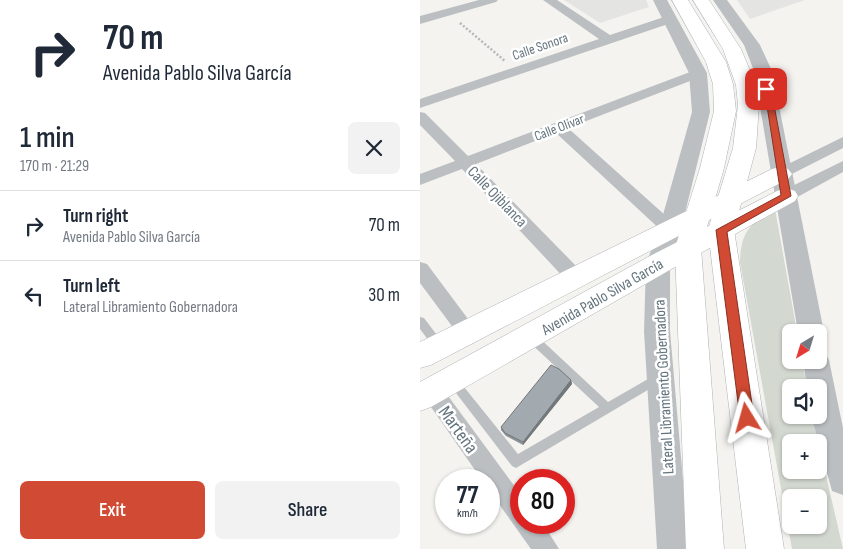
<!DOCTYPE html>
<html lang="en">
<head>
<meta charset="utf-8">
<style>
  :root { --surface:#fff; --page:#f2f2f3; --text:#1f2937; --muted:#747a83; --line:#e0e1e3; --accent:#d14a33 }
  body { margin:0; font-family:"Sofia Sans Condensed",sans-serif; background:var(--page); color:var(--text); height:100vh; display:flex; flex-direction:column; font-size:19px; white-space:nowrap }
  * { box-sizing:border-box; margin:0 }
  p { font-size:16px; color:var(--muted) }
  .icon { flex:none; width:28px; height:28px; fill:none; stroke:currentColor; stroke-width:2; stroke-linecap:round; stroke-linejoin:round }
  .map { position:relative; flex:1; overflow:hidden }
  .drawer { display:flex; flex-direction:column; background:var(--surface); width:420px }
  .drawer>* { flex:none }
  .banner { background:#fff; color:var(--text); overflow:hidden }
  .needle { width:32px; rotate:218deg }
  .controls { position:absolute; left:362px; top:324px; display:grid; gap:10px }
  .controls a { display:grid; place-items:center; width:45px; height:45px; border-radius:8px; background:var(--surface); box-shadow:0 1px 4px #0004; font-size:25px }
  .speed { position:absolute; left:15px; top:469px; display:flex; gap:10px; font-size:25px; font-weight:700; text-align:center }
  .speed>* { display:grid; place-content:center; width:65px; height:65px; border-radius:50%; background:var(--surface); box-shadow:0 1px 4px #0004; line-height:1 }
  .speed small { font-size:12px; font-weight:400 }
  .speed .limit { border:8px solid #d22; background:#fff; color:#111 }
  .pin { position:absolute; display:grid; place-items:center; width:42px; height:42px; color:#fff; margin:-21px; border-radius:10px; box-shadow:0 2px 8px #0006 }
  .me { position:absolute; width:55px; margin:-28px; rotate:352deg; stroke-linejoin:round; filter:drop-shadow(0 0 4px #0008) }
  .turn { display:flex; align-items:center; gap:18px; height:105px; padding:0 20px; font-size:22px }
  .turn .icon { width:65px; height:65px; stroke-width:2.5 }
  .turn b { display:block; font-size:35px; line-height:42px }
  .round { display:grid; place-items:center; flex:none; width:52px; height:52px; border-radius:8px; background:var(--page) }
  .headline { display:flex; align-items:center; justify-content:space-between; height:85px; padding:0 20px }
  h1 { font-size:30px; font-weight:600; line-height:38px }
  .primary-button { display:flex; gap:10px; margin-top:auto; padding:10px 20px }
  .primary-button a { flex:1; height:58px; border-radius:8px; background:var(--accent); color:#fff; font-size:20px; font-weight:600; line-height:58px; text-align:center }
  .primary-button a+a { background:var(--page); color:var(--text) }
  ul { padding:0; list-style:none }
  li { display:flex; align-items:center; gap:15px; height:70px; padding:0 20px; border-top:1px solid var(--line) }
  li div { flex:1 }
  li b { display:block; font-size:19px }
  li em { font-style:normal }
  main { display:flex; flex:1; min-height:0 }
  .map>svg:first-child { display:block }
  .built { fill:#e4e5e3 }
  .green { fill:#d3d8d0; fill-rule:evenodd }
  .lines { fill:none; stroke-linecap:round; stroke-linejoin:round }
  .primary-casing { stroke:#aeb3b6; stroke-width:1 }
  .trunk-casing { stroke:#aeb2b5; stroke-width:1 }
  .path { stroke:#b5b8ba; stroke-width:2.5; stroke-dasharray:2 2; stroke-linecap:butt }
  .service { fill:#bbbfc2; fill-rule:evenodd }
  .minor { fill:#bbbfc2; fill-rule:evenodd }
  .tertiary { fill:#bbbfc2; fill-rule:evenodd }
  .primary { fill:#fff; fill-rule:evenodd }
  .trunk { fill:#fff; fill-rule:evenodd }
  .wall { fill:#8c9296 }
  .shaded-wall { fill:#72777a }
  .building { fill:#a3aaaf; stroke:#72777a }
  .route { fill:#d14a33; stroke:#883021 }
  .labels { text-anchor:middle; stroke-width:5; stroke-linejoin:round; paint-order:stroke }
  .far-street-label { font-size:14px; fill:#65757e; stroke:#fff }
  .street-label { font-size:16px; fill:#65757e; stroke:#fff }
  .near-street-label { font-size:19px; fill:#65757e; stroke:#fff }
</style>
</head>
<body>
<main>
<section class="drawer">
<div class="banner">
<div class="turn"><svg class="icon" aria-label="right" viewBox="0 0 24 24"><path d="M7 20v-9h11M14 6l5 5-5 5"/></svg><div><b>70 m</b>Avenida Pablo Silva García</div></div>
</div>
<div class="headline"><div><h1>1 min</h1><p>170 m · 21:29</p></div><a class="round"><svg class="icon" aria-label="close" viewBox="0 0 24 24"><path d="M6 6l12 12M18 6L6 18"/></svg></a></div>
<ul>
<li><svg class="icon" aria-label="right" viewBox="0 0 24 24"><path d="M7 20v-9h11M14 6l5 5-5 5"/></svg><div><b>Turn right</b><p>Avenida Pablo Silva García</p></div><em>70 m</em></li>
<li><svg class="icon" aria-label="left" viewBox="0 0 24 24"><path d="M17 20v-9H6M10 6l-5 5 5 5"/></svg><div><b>Turn left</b><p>Lateral Libramiento Gobernadora</p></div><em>30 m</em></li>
</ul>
<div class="primary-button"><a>Exit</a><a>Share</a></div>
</section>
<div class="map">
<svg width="423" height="549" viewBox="0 0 423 549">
  <rect width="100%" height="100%" fill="#f4f3f0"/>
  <!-- built -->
  <path class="built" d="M 144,0 L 226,0 L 229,7 L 180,23 Z
    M 317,0 L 385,0 L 330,19 Z"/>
  <!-- green -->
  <path class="green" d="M 355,209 L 377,332 L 371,332 L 371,360 L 382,360 L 387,387 L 371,388 L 371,415 L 392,415 L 398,442 L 371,442 L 371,470 L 399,470 L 399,445 L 423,549 L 372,549 L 320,262 C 321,232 329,224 355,209 ZM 371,498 L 399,498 L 399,525 L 371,525 Z"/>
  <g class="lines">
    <!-- primary casing -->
    <g class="primary-casing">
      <path id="primary" d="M 360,167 L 368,169 L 372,174 L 368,179 L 11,365 L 0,368 L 0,342 L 352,169 Z
        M 366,188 L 375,191 L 378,196 L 375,201 L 248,271 L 11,407 L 0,411 L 0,382 L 228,257 L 357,191 Z"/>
    </g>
    <!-- trunk casing -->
    <g class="trunk-casing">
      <path id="trunk" d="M 252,0 L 268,0 L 306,62 L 313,84 L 316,111 L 304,168 L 281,248 L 304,549 L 266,549 L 255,248 L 280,168 L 294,111 L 293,84 L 286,62 Z
        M 273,0 L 289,0 L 321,49 L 336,85 L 339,105 L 336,148 L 314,230 L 364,549 L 326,549 L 288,230 L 313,148 L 318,105 L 316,85 L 303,49 Z"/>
    </g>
    <!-- path -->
    <path class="path" d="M 40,23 L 85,61"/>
    <!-- service -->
    <path class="service" d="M 0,317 L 4,318 L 23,343 L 24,346 L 23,349 L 19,350 L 15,349 L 0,329 Z
      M 111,333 L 115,334 L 188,402 L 235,375 L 239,373 L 243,375 L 245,378 L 243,381 L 96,468 L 92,466 L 26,380 L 28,377 L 32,375 L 36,377 L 98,454 L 179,407 L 107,340 L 106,337 L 107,334 Z"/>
    <!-- minor -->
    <path class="minor" d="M 59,0 L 78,0 L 76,2 L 0,24 L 0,16 Z
      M 123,0 L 137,0 L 190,35 L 250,15 L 256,19 L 254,22 L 0,108 L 0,99 L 179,39 Z
      M 278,69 L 283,70 L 285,73 L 283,76 L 148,128 L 256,225 L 259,229 L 256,233 L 244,233 L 136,133 L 56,164 L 162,272 L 164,277 L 162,282 L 155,284 L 148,282 L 42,169 L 0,185 L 0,174 L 35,161 L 0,125 L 0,112 L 5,113 L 48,156 Z
      M 423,137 L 423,148 L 366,177 L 360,179 L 352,174 L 354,171 Z
      M 423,161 L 423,172 L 372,200 L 360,200 L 358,196 L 360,192 Z
      M 0,262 L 7,264 L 54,327 L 57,332 L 54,337 L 47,340 L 40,337 L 0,283 Z
      M 12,382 L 20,385 L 101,495 L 101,522 L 122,522 L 139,549 L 111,549 L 69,490 L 69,480 L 62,480 L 4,397 L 1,391 L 4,385 Z"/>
    <!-- tertiary -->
    <path class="tertiary" d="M 233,0 L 247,0 L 287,73 L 290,112 L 261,229 L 250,264 L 250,331 L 269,549 L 237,549 L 224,331 L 226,264 L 239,229 L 272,112 L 269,73 Z
      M 293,0 L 307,0 L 340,45 L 352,71 L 404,332 L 399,339 L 399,332 L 378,332 L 334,71 L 324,45 Z
      M 399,350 L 405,353 L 409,360 L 423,428 L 423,495 L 412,491 L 393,422 L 392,415 L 399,415 L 399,388 L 387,388 L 383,360 L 399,360 Z"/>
    <!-- primary -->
    <use href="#primary" class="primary"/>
    <!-- trunk -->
    <use href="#trunk" class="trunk"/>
  </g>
  <!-- wall -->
  <path class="wall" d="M 151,380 L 152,384 L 103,445 L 86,436 L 81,430 L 81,427 Z"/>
  <!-- shaded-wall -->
  <path class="shaded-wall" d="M 151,380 L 152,384 L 103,445 L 103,442 Z"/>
  <!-- building -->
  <path class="building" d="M 131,365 L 139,369 L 151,380 L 103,442 L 85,433 L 81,427 Z"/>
  <!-- route -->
  <path class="route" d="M 344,87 L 351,89 L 371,196 L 307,232 L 334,418 L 332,422 L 322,422 L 320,418 L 296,230 L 361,195 Z"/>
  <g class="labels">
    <!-- far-street labels -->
    <g class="far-street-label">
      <text transform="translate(120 46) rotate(-19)" y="5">Calle Sonora</text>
      <text transform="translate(139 127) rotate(-21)" y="5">Calle Olivar</text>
    </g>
    <!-- street labels -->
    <g class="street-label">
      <text transform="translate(78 196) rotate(46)" y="6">Calle Ojiblanca</text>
      <text transform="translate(182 296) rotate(-30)" y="6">Avenida Pablo Silva García</text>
      <text transform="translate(243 387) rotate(-93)" y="6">Lateral Libramiento Gobernadora</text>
    </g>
    <!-- near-street labels -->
    <g class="near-street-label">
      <text transform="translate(39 429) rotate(54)" y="7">Marteña</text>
    </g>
  </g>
</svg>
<div class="controls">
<a><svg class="needle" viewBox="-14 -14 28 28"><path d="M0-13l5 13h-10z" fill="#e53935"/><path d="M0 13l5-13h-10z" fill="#747a83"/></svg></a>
<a><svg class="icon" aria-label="sound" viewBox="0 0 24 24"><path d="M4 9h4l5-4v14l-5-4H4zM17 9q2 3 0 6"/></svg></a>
<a>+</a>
<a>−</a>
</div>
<div class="speed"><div>77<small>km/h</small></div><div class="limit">80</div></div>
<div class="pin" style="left:346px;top:89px;background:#d93025"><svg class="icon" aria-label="arrive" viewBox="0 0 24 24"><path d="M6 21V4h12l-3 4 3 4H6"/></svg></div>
<svg class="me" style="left:327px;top:418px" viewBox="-20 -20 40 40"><path d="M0-17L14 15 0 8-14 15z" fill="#d14a33" stroke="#fff" stroke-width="4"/></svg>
</div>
</main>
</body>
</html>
